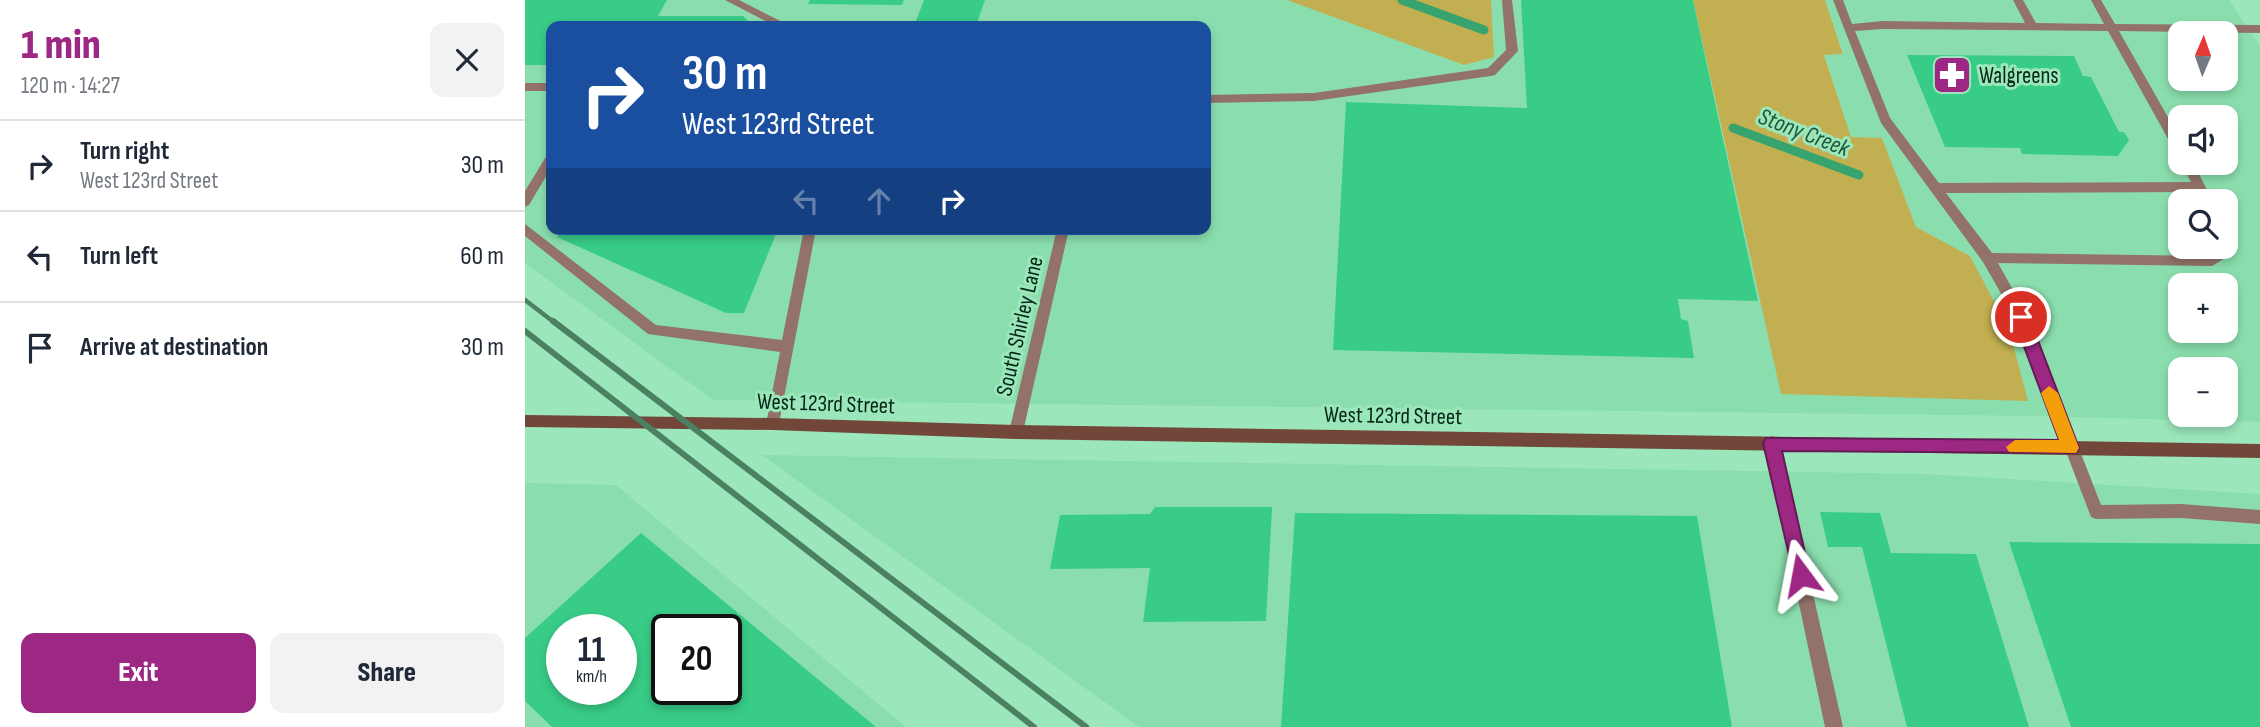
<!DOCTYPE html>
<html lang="en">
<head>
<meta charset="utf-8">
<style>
  :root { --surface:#fff; --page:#f2f2f3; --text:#1f2937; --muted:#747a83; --line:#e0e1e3; --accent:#9c2883 }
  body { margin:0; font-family:"Sofia Sans Condensed",sans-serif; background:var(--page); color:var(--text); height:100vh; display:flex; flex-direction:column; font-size:26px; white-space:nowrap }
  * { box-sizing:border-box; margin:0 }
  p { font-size:23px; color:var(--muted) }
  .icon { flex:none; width:38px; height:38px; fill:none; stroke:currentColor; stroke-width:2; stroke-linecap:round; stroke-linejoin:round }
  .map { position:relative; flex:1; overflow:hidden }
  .sheet { display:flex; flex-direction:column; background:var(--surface); width:525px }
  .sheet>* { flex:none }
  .hud { position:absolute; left:21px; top:21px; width:665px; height:214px; border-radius:14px; box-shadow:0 4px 10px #0003; background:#1a4fa0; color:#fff; overflow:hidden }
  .needle { width:46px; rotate:2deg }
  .buttons { position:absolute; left:1643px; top:21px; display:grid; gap:14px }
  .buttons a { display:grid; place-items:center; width:70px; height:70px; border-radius:14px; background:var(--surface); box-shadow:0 4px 10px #0003; font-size:35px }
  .speed { position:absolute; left:21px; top:614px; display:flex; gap:14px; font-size:35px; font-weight:700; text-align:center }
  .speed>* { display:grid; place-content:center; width:91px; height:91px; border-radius:50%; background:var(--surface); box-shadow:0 4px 10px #0003; line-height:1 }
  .speed small { font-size:18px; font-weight:400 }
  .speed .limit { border:4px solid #111; border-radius:10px; background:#fff; color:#111 }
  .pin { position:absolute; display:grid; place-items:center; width:60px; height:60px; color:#fff; margin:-30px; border:4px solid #fff; border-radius:50%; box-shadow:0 2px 7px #0007 }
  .me { position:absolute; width:77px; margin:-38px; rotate:347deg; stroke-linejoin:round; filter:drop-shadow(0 0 5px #0008) }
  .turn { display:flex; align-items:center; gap:24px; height:147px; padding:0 21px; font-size:32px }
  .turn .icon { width:91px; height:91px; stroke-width:2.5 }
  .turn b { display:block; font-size:49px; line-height:60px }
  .lanes { display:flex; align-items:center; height:66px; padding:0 21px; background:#0003; justify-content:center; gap:35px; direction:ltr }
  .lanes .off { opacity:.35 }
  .round { display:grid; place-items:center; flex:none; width:74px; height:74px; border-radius:14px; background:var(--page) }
  .head { display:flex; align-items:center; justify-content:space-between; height:119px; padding:0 21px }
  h1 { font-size:42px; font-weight:800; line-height:52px; color:var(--accent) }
  .button { display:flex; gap:14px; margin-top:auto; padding:14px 21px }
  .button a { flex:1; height:80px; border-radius:14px; background:var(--accent); color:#fff; font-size:28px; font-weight:800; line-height:80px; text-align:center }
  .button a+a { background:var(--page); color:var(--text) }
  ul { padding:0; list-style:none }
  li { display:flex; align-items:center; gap:21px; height:91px; padding:0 21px; border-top:2px solid var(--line) }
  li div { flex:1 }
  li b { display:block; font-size:26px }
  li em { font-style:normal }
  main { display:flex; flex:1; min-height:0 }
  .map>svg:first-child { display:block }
  .built { fill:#8adeae; fill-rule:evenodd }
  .green { fill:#c2af51 }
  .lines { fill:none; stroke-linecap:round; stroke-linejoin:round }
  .stream { stroke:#37a36e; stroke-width:9 }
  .building { fill:#38cc87; fill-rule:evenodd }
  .lane { fill:#937369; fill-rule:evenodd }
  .street { fill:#937369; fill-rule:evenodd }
  .secondary { fill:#724638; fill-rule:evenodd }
  .rail-far1 { stroke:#4b8063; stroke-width:4.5 }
  .rail { stroke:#4b8063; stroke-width:6 }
  .route { fill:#9c2883; stroke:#651a55; stroke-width:2 }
  .slow { fill:#f59e0b }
  .labels { text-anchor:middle; stroke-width:6; stroke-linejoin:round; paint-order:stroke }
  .poi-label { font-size:23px; fill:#062717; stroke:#9be7bb; text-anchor:start }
  .street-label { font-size:23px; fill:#062717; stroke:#9be7bb }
  .water-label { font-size:24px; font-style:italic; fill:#1f563a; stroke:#9be7bb }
</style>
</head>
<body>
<main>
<section class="sheet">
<div class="head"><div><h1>1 min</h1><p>120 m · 14:27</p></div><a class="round"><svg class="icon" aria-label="close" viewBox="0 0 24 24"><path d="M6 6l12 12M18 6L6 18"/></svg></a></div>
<ul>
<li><svg class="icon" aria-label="right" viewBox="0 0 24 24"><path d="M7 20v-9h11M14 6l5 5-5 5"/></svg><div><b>Turn right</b><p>West 123rd Street</p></div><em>30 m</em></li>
<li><svg class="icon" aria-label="left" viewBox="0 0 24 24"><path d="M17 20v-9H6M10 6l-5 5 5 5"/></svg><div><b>Turn left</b></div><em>60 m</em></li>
<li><svg class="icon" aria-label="arrive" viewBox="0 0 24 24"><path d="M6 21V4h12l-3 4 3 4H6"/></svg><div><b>Arrive at destination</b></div><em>30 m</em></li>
</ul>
<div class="button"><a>Exit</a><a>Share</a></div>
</section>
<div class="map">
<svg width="1735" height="727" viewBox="0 0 1735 727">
  <rect width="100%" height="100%" fill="#9be7bb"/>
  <!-- built -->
  <path class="built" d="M 0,0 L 762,0 L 939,65 L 969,56 L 966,0 L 1166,0 L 1199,146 L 1445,256 L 1391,228 L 1357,139 L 1326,137 L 1299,54 L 1318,53 L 1300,0 L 1704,0 L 1735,46 L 1735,422 L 1504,416 L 188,400 L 0,263 ZM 26,26 L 681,26 L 681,229 L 26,229 ZM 1656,33 L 1701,33 L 1701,79 L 1656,79 ZM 1656,117 L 1701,117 L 1701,163 L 1656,163 ZM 1656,201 L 1701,201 L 1701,247 L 1656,247 ZM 1656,285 L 1701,285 L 1701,331 L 1656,331 ZM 1656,369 L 1701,369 L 1701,415 L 1656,415 Z
    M 237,455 L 1402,474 L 1735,494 L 1735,727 L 614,727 Z
    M 0,483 L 91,485 L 381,727 L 0,727 ZM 37,630 L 96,630 L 96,690 L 37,690 ZM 142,630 L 201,630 L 201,690 L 142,690 Z"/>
  <!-- green -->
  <path class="green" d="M 762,0 L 966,0 L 969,57 L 939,65 Z
    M 1168,0 L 1300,0 L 1318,54 L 1299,55 L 1326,137 L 1357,138 L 1391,227 L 1445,256 L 1484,330 L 1503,401 L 1256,394 Z"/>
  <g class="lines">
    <!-- stream -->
    <path class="stream" d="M 877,0 L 959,30
      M 1208,128 L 1334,175"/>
  </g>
  <!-- building -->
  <path class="building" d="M 0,0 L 142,0 L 133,16 L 218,16 L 228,26 L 26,26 L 26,65 L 0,65 Z
    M 285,0 L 379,0 L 377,5 L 283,4 Z
    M 399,0 L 460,0 L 451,26 L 389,26 Z
    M 996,0 L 1168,0 L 1233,301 L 1153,299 L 1156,319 L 1163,321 L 1169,358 L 808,350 L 821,102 L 1002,108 Z
    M 1382,55 L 1549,56 L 1558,76 L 1566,77 L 1594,132 L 1599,132 L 1604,140 L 1593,156 L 1497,154 L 1495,148 L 1420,147 Z
    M 37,229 L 253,229 L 219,313 L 201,313 L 32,237 Z
    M 630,507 L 747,507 L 741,621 L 618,622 L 625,568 L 525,569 L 535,515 L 625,514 Z
    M 1295,512 L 1355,513 L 1366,553 L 1451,554 L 1504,727 L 1382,727 L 1337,547 L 1303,547 Z
    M 770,513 L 1172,516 L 1207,727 L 756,727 Z
    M 116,533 L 351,727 L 27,727 L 0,701 L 0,638 ZM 37,630 L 96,630 L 96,690 L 37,690 ZM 142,630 L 201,630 L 201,690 L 142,690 Z
    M 1484,542 L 1735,544 L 1735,727 L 1546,727 Z"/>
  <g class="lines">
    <!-- lane -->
    <path class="lane" d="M 977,0 L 987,0 L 993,51 L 970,75 L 966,76 L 789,101 L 681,103 L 681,95 L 789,93 L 963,68 L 981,50 Z
      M 1308,0 L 1318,0 L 1327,24 L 1358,21 L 1500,23 L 1488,0 L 1498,0 L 1511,23 L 1579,24 L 1566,0 L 1576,0 L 1590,24 L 1735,25 L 1735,33 L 1594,31 L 1656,140 L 1656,156 L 1652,155 L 1583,31 L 1358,29 L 1330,31 L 1365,118 L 1414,183 L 1666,182 L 1656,163 L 1668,163 L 1688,201 L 1676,201 L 1671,192 L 1421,193 L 1467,253 L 1685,256 L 1697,247 L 1701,247 L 1701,235 L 1706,236 L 1711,248 L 1710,252 L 1687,266 L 1473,263 L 1503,317 L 1576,505 L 1656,504 L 1735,510 L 1735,524 L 1656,518 L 1571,519 L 1566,517 L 1490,318 L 1458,262 L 1356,123 Z
      M 0,83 L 26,83 L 26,91 L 0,91 Z
      M 26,154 L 26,168 L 4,205 L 0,207 L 0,191 L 22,155 Z
      M 0,224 L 131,325 L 257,340 L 279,229 L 291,229 L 253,429 L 248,430 L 243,429 L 241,424 L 255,352 L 123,334 L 0,236 Z
      M 1247,436 L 1252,438 L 1254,443 L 1318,727 L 1300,727 L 1240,443 L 1242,438 Z"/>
    <!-- street -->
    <path class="street" d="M 200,0 L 214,0 L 265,26 L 250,26 Z
      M 532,229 L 544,229 L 498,432 L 496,437 L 491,439 L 486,437 L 484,432 Z"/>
    <!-- secondary -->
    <path class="secondary" d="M 0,415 L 248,418 L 491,425 L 1735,444 L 1735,458 L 491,439 L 248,430 L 0,427 Z"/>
    <!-- rail-far1 -->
    <path class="rail-far1" d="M 0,300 L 30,323"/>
    <!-- rail -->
    <path class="rail" d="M 28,321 L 561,727
      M 0,331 L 509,727"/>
  </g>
  <!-- route -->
  <path class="route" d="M 1496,310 L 1504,317 L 1554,448 L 1551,453 L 1257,451 L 1285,575 L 1282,581 L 1276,584 L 1270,581 L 1238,443 L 1241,438 L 1534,440 L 1488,317 Z"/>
  <!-- slow -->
  <path class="slow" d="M 1524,386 L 1533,393 L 1554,448 L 1551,453 L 1484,452 L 1481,447 L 1490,440 L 1534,440 L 1516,393 Z"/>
  <!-- icons -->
  <defs>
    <g id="pharmacy-square" transform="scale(2.0125)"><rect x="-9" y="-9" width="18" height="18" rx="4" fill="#9c2883" stroke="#9be7bb"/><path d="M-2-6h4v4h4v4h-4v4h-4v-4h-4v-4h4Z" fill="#fff"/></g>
  </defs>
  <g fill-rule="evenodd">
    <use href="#pharmacy-square" x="1427" y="75"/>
  </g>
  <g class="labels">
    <!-- poi labels -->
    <g class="poi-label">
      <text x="1454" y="83">Walgreens</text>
    </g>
    <!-- street labels -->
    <g class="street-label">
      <text transform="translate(494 326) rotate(-77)" y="8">South Shirley Lane</text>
      <text transform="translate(301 403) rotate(2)" y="8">West 123rd Street</text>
      <text transform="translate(868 415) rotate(1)" y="8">West 123rd Street</text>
    </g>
    <!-- water labels -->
    <g class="water-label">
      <text transform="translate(1279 132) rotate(21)" y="8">Stony Creek</text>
    </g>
  </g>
</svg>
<div class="buttons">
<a><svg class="needle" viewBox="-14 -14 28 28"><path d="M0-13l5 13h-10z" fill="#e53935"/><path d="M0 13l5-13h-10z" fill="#747a83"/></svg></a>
<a><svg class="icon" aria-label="sound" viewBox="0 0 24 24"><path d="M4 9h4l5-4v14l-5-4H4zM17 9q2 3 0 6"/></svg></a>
<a><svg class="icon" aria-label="search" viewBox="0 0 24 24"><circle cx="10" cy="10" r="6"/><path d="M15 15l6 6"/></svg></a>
<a>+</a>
<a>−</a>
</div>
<div class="speed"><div>11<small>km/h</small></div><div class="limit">20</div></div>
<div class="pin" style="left:1496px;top:317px;background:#d93025"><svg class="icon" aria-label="arrive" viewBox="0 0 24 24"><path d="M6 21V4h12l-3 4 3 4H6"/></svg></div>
<svg class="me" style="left:1276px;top:575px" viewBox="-20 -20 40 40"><path d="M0-17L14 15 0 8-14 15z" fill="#9c2883" stroke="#fff" stroke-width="4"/></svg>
<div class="hud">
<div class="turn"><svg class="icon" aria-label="right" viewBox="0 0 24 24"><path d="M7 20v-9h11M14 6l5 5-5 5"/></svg><div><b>30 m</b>West 123rd Street</div></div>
<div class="lanes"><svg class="icon off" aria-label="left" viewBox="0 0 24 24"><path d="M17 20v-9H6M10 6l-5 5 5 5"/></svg><svg class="icon off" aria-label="ahead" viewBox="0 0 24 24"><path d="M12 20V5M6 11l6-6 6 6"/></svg><svg class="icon" aria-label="right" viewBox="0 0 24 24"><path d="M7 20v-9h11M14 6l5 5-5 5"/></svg></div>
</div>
</div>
</main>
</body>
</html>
